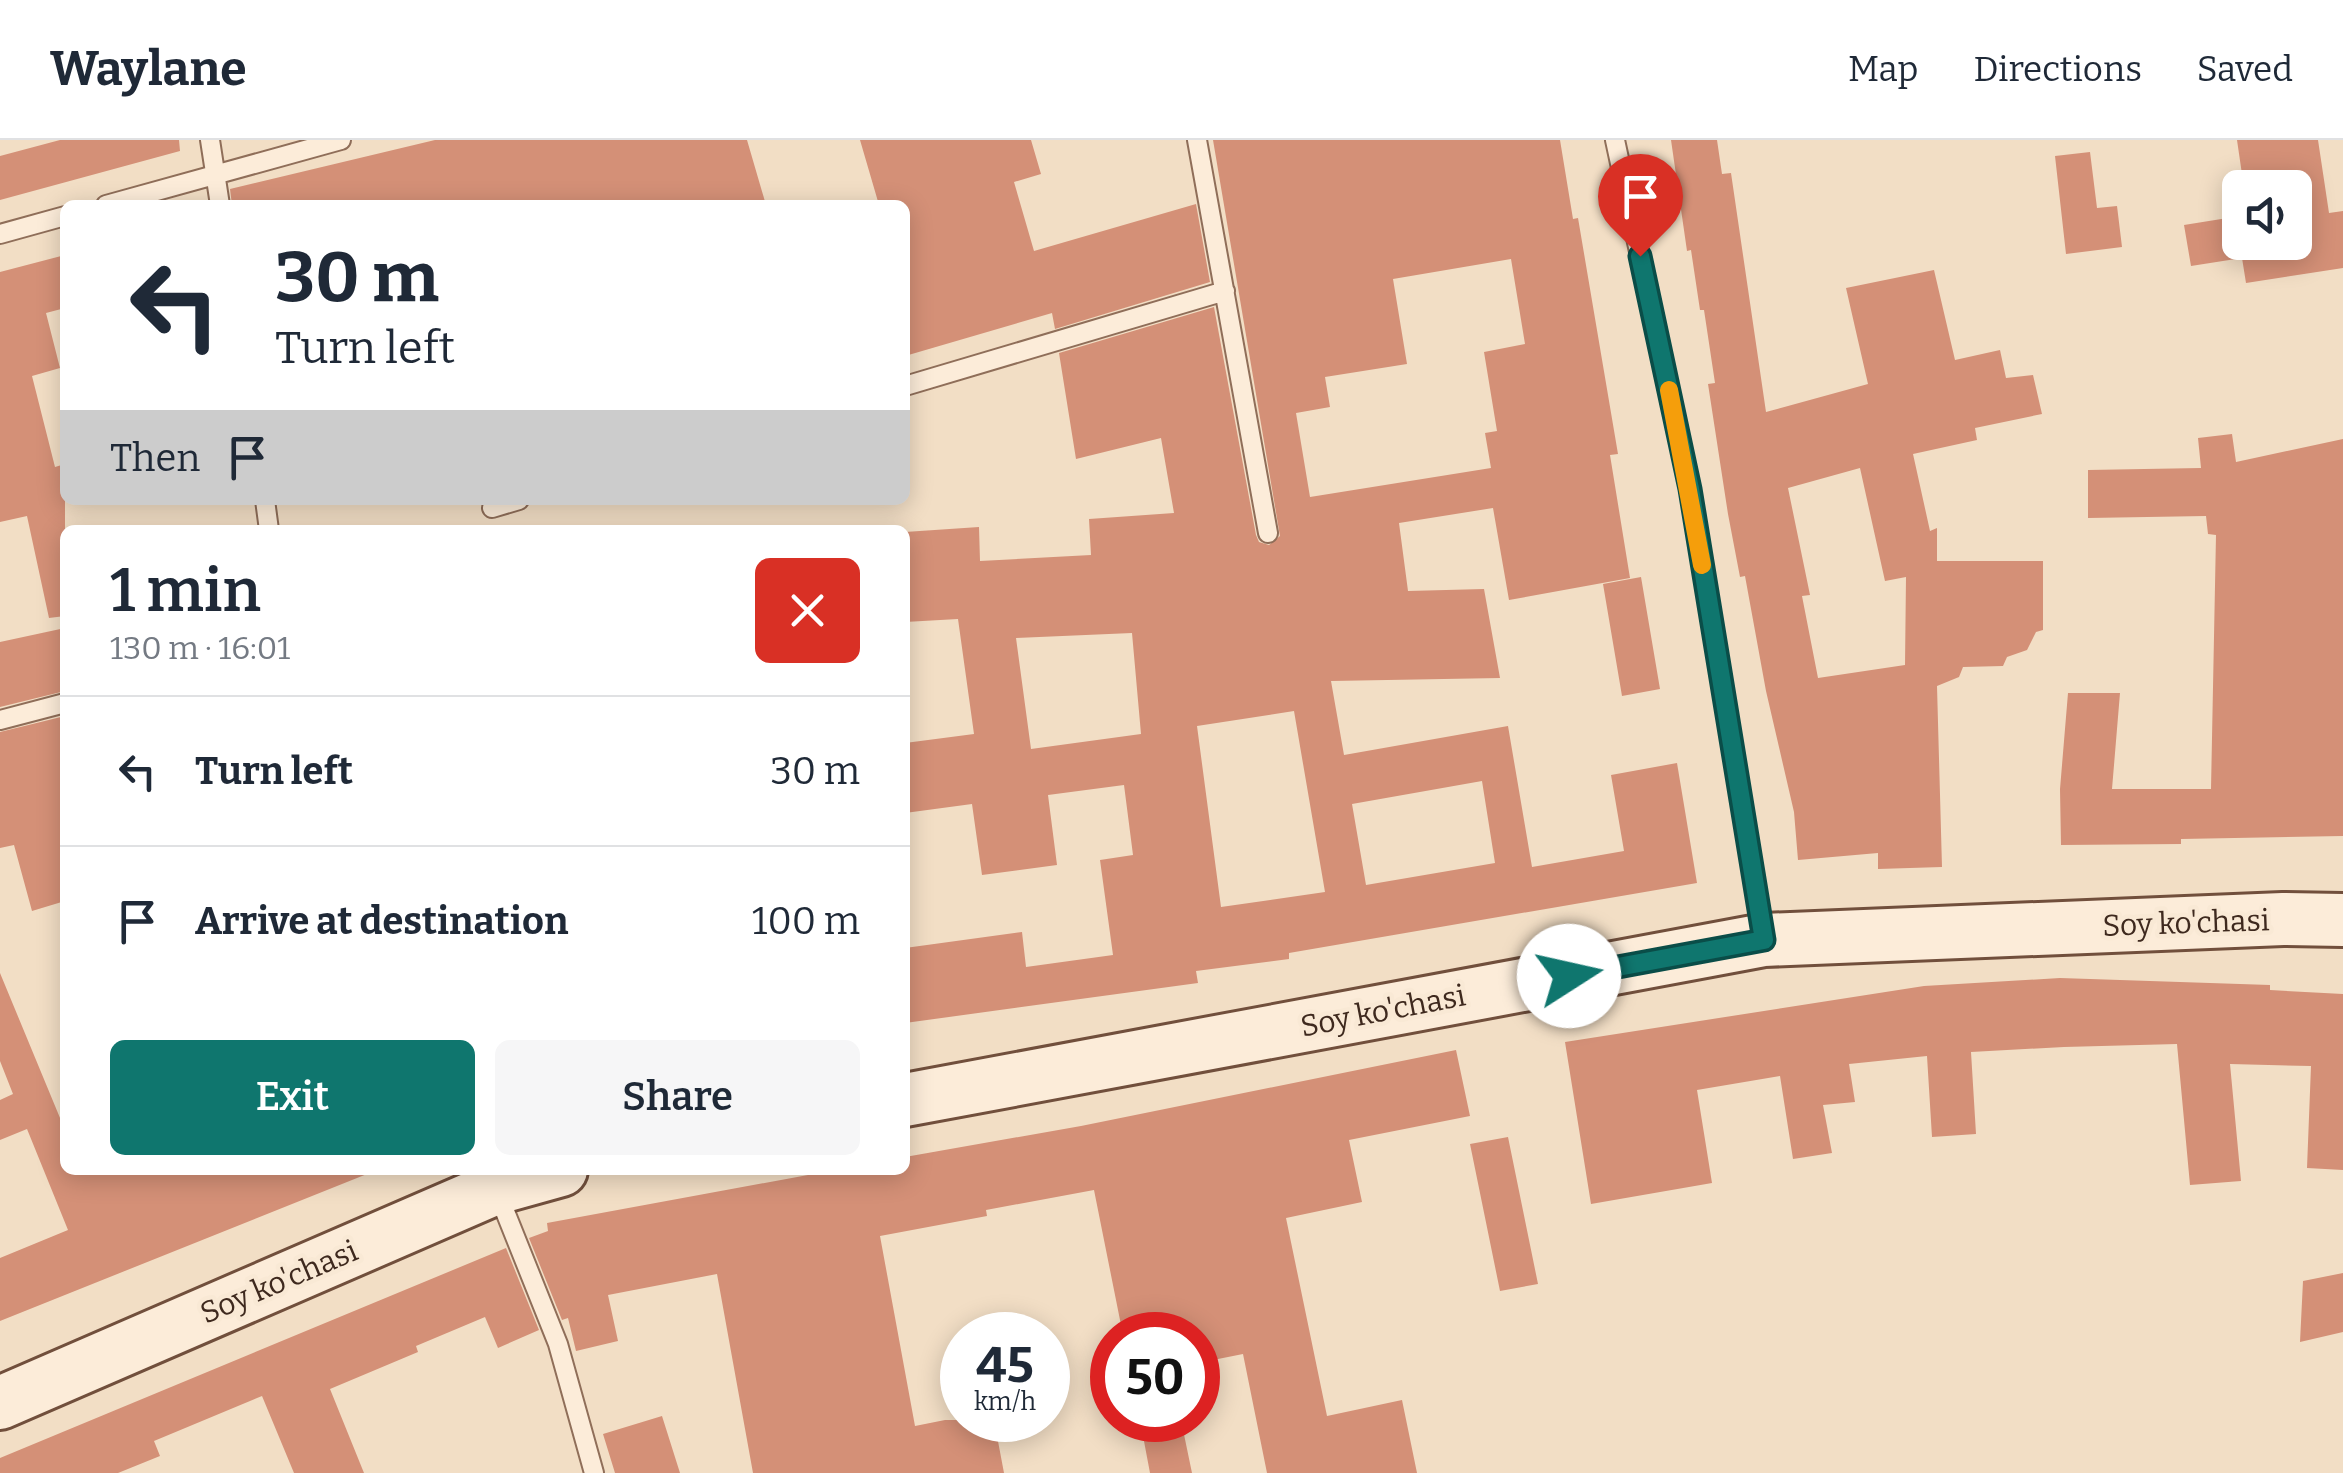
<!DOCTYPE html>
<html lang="en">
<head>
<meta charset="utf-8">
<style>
  :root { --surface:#fff; --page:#f6f6f7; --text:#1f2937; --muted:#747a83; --line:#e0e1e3; --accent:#0f766e }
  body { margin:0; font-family:Bitter,serif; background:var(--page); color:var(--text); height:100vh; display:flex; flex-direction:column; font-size:38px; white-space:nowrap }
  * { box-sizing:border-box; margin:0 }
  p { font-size:32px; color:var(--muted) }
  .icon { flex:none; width:55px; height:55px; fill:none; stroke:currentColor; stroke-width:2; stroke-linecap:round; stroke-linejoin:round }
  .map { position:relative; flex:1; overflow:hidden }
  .side { position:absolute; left:60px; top:385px; width:850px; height:650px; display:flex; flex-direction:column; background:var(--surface); border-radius:15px; box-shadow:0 5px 25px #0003 }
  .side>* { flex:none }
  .hud { position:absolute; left:60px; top:60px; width:850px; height:305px; border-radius:15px; box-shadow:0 5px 25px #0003; background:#fff; color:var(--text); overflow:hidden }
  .controls { position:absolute; left:2222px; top:30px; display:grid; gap:20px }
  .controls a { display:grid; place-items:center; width:90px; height:90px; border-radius:15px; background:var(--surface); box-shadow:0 5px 25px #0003; font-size:50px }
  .speed { position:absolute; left:940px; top:1172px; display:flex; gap:20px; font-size:50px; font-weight:700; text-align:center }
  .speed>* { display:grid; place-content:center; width:130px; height:130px; border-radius:50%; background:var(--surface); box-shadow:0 5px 25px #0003; line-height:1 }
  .speed small { font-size:25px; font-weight:400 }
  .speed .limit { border:15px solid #d22; background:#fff; color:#111 }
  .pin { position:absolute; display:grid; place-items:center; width:85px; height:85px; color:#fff; margin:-102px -42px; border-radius:50% 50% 50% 0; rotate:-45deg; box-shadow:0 0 10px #0007 }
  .pin .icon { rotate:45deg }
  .me { position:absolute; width:110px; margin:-55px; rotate:80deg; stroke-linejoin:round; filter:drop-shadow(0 0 8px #0008) }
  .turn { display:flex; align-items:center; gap:35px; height:210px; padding:0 50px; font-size:45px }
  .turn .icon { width:130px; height:130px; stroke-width:2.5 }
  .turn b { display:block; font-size:70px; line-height:85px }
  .then { display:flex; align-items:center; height:95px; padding:0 50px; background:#0003; gap:20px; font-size:38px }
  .round { display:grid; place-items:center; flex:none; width:105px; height:105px; border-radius:15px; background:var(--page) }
  .headline { display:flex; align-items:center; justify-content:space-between; height:170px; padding:0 50px }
  h1 { font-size:60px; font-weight:600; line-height:75px }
  .action { display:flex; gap:20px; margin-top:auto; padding:20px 50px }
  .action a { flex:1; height:115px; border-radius:15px; background:var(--accent); color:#fff; font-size:40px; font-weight:600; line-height:115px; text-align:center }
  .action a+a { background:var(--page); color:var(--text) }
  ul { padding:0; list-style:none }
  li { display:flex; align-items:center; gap:30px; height:150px; padding:0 50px; border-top:2px solid var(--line) }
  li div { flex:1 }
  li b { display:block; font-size:38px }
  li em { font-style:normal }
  header { display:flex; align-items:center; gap:60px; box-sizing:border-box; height:140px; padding:0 50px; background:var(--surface); border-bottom:2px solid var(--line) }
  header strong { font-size:48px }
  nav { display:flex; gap:55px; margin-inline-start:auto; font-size:35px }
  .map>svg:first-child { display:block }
  .building { fill:#d49077; fill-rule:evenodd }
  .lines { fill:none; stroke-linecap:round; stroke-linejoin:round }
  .service-casing { stroke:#8f6e59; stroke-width:22 }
  .secondary-casing { stroke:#714f3c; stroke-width:58 }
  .service { stroke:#fcecd9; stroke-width:18 }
  .secondary { stroke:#fcecd9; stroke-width:52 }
  .route-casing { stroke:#0a4d48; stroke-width:25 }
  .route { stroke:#0f766e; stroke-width:18 }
  .slow { stroke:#f59e0b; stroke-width:18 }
  .labels { text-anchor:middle; stroke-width:9; stroke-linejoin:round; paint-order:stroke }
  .street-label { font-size:30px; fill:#3e291e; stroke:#f9e9d5 }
</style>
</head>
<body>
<header>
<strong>Waylane</strong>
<nav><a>Map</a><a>Directions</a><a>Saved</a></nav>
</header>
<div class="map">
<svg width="2343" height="1333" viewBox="0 0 2343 1333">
  <rect width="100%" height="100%" fill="#f2dec5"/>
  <!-- building -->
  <path class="building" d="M 60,0 L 179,0 L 180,11 L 0,60 L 0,16 Z
    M 435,0 L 747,0 L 766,65 L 232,65 L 230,49 Z
    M 860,0 L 1031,0 L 1041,34 L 1014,42 L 1034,111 L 1196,64 L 1210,142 L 1055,189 L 1052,173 L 905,216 L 905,65 L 879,65 Z
    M 1213,0 L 1560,0 L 1573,79 L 1578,78 L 1618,314 L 1610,315 L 1630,438 L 1509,460 L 1493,368 L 1399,383 L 1408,451 L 1484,449 L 1500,538 L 1331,541 L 1344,615 L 1508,586 L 1532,727 L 1624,711 L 1611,635 L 1677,623 L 1697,743 L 1289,813 L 1289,819 L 1196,831 L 1198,843 L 905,883 L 905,808 L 1022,792 L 1026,827 L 1113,815 L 1100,720 L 1133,715 L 1124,645 L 1048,655 L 1057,725 L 982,735 L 972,664 L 905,673 L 905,603 L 974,594 L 958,479 L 905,482 L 905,392 L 979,387 L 980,421 L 1091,415 L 1089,379 L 1174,373 L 1161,298 L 1076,319 L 1059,213 L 1214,167 L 1256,395 L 1259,402 L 1269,405 L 1280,396 ZM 1511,119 L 1525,204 L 1484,212 L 1497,291 L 1485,293 L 1491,328 L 1310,357 L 1296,273 L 1330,267 L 1325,237 L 1407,224 L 1393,139 ZM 1132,493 L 1141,594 L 1031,609 L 1016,498 ZM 1294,571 L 1325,752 L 1221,767 L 1197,586 ZM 1482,641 L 1495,723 L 1366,745 L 1352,664 Z
    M 1671,0 L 1717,0 L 1722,34 L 1731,33 L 1766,272 L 1868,244 L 1846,148 L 1934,130 L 1955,220 L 2000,210 L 2006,238 L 2033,235 L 2042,274 L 1975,288 L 1977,300 L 1913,314 L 1930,391 L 1937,388 L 1937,421 L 2043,421 L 2043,490 L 2036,492 L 2027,510 L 2007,517 L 2003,526 L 1963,527 L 1959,537 L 1937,546 L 1942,727 L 1878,729 L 1878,713 L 1798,720 L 1794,672 L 1766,551 L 1745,436 L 1740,437 L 1728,374 L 1708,244 L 1715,243 L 1704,170 L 1700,170 L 1691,110 L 1687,111 ZM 1860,328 L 1885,441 L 1906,437 L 1905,525 L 1818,538 L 1802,456 L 1810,455 L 1788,348 Z
    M 2237,0 L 2318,0 L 2329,73 L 2343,71 L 2343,128 L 2246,143 L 2242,118 L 2191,126 L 2184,85 L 2240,76 L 2240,102 L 2295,102 L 2295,48 L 2244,48 Z
    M 2090,12 L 2097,68 L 2117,66 L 2122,107 L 2066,114 L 2055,16 Z
    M 65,115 L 65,168 L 46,173 L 60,228 L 32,236 L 55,327 L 65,324 L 65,476 L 49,478 L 27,376 L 0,382 L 0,132 Z
    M 2232,294 L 2236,322 L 2343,299 L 2343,696 L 2181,699 L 2181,704 L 2061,705 L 2060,649 L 2068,553 L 2120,553 L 2112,649 L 2211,649 L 2216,395 L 2208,394 L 2206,376 L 2088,378 L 2088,330 L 2201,328 L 2198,298 Z
    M 1641,437 L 1660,549 L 1622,556 L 1603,444 Z
    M 65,488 L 65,551 L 0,567 L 0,502 Z
    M 65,576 L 65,761 L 32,771 L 14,705 L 0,708 L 0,592 Z
    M 0,833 L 65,990 L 65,1030 L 372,1032 L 0,1181 L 0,1118 L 68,1090 L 27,989 L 0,1000 L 0,960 L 13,954 L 0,921 Z
    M 2060,838 L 2270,845 L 2270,850 L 2343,854 L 2343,1030 L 2307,1028 L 2311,926 L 2230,924 L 2241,1041 L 2190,1045 L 2177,904 L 2064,907 L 1971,912 L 1976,994 L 1932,997 L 1927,916 L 1849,924 L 1855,962 L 1823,965 L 1832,1013 L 1793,1019 L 1780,936 L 1697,950 L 1712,1043 L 1591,1064 L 1565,902 L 1924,846 Z
    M 1456,910 L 1470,976 L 1349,1000 L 1362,1062 L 1286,1078 L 1327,1276 L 1402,1260 L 1417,1333 L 1267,1333 L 1243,1214 L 1198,1223 L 1198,1195 L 1123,1195 L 1094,1050 L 986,1070 L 987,1076 L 880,1096 L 915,1286 L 945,1280 L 994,1280 L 1004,1333 L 753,1333 L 717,1134 L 608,1155 L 618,1201 L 576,1211 L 568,1178 L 562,1180 L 529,1098 L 548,1091 L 547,1083 L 835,1030 L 905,1030 L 905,1017 L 1081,986 Z
    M 1508,997 L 1538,1144 L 1500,1151 L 1470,1004 Z
    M 506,1108 L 539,1190 L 498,1208 L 485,1177 L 416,1206 L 418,1212 L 330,1249 L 364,1333 L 294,1333 L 262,1256 L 154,1301 L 160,1316 L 118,1333 L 0,1333 L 0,1318 Z
    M 2343,1133 L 2343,1192 L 2300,1202 L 2303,1141 Z
    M 662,1276 L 680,1333 L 615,1333 L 603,1294 Z
    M 1140,1280 L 1181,1280 L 1192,1333 L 1150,1333 Z"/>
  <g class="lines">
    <!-- service casing -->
    <g class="service-casing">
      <path id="service" d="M 210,0 L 220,65
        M 1197,0 L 1268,393
        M 1615,0 L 1690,349 L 1763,794
        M 106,65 L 341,0
        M 0,94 L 65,76
        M 905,246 L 1225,151
        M 265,360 L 269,390
        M 492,368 L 519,360
        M 0,580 L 65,563
        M 498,1054 L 558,1204 L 594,1333"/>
    </g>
    <!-- secondary casing -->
    <g class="secondary-casing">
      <path id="secondary" d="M 905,960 L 1764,800 L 2283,779 L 2343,780
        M 0,1263 L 496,1048 L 561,1030"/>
    </g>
    <!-- service -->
    <use href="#service" class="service"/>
    <!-- secondary -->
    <use href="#secondary" class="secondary"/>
  </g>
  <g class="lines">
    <!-- route casing -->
    <g class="route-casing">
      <path id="route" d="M 1569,836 L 1764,800 L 1690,349 L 1640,116"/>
    </g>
    <!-- route -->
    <use href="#route" class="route"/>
    <!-- slow -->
    <path class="slow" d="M 1669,250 L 1702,425"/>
  </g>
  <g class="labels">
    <!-- street labels -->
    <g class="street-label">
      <text transform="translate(2186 783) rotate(-2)" y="10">Soy ko'chasi</text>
      <text transform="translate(1383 871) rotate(-11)" y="10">Soy ko'chasi</text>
      <text transform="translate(279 1142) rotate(-23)" y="10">Soy ko'chasi</text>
    </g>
  </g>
</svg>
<div class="controls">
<a><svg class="icon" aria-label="sound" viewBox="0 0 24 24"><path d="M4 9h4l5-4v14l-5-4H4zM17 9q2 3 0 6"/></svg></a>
</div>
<div class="speed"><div>45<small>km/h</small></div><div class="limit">50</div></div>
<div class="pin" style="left:1640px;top:116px;background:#d93025"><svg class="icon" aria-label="arrive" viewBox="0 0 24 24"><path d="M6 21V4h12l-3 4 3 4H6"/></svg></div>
<svg class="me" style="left:1569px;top:836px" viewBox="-20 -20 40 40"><circle r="19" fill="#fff"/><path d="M0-13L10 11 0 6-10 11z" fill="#0f766e"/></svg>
<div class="hud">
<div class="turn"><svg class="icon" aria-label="left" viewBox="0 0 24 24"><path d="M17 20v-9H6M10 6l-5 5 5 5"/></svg><div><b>30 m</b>Turn left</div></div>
<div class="then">Then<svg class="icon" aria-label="arrive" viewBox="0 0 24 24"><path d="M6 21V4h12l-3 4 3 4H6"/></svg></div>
</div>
<section class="side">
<div class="headline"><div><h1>1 min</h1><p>130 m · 16:01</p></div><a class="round" style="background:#d93025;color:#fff"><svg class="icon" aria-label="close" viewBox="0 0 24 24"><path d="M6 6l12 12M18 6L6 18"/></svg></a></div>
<ul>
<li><svg class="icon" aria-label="left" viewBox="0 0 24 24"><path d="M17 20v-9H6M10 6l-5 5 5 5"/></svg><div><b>Turn left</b></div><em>30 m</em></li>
<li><svg class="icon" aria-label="arrive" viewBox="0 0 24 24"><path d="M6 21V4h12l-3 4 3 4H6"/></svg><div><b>Arrive at destination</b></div><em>100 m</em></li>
</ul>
<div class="action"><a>Exit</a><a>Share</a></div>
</section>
</div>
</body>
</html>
